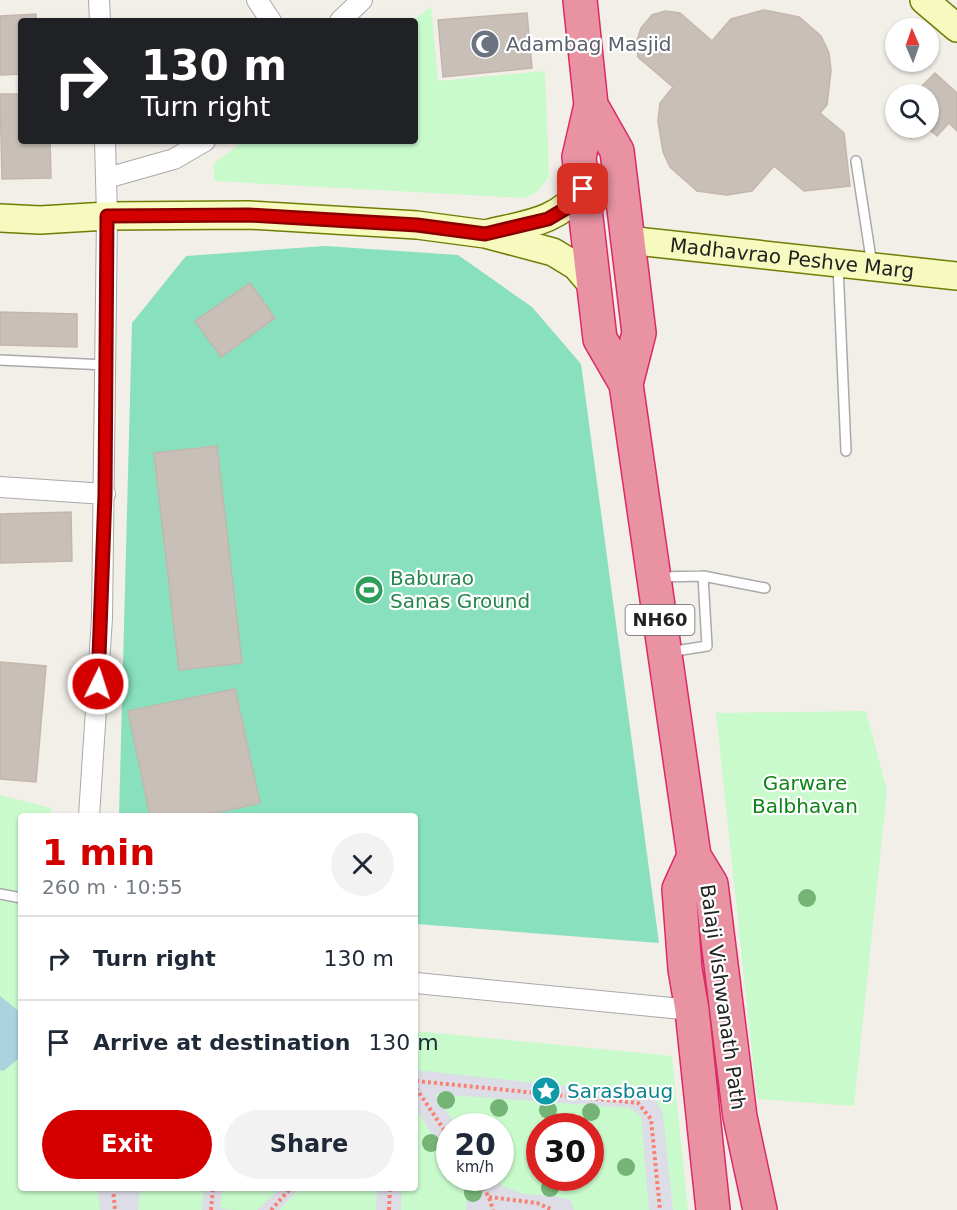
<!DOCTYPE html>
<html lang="en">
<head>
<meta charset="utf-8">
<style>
  :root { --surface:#fff; --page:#f2f2f3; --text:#1f2937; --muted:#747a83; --line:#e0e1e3; --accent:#d40000 }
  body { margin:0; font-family:"DejaVu Sans",sans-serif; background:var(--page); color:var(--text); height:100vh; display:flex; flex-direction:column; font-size:22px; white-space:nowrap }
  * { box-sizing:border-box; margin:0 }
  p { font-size:20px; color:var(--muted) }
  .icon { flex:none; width:33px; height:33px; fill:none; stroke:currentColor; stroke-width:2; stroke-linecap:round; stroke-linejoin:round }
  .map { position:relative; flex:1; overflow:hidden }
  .details { position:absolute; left:18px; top:813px; width:400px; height:378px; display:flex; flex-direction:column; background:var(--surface); border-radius:6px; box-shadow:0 2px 4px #0004 }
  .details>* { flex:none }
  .banner { position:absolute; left:18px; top:18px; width:400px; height:126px; border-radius:6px; box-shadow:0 2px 4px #0004; background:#202124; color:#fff; overflow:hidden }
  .needle { width:39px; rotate:358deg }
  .tools { position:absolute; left:885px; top:18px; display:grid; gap:12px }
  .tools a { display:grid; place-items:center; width:54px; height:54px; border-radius:50%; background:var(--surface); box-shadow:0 2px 4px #0004; font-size:30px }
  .speed { position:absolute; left:436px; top:1113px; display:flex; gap:12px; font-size:30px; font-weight:700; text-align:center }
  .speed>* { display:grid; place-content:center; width:78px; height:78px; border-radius:50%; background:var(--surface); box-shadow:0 2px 4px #0004; line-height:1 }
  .speed small { font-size:15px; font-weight:400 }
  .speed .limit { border:9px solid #d22; background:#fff; color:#111 }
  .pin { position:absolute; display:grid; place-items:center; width:51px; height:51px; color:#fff; margin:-26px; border-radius:12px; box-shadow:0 3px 9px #0006 }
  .me { position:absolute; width:66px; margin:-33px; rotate:4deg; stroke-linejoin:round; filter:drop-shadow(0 0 4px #0008) }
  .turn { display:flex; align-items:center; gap:21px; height:126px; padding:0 24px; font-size:27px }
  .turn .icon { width:78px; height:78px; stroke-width:2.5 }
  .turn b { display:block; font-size:42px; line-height:51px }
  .round { display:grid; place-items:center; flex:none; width:63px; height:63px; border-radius:32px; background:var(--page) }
  .headline { display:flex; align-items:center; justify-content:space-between; height:102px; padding:0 24px }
  h1 { font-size:36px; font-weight:700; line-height:45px; color:var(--accent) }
  .action { display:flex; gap:12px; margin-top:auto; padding:12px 24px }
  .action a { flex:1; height:69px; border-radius:36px; background:var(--accent); color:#fff; font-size:24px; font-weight:700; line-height:69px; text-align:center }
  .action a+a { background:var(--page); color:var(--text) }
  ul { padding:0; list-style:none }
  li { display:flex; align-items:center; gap:18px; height:84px; padding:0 24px; border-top:2px solid var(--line) }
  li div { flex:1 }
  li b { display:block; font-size:22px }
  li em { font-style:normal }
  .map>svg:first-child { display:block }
  .park { fill:#c8facc; fill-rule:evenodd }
  .pitch { fill:#88e0be }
  .plaza { fill:#dddde8 }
  .water { fill:#aad3df }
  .building { fill:#c7bfb8; stroke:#c4b6ab; stroke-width:1.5 }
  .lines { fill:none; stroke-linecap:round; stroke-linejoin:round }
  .lane-casing { stroke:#a9a9a9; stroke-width:12 }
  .street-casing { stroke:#a9a9a9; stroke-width:22 }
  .secondary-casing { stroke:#707d05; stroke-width:30 }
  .highway-casing { stroke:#dc2a67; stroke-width:36 }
  .path { stroke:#fa8072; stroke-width:4; stroke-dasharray:3 3; stroke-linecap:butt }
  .lane { stroke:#fff; stroke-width:9 }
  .street { stroke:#fff; stroke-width:20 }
  .secondary { stroke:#f7fabf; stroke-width:27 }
  .highway { stroke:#e892a2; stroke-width:33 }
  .tree { fill:#74b475 }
  .route-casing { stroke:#8a0000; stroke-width:15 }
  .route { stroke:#d40000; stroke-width:10 }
  .labels { text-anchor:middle; stroke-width:4.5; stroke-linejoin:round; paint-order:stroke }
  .shield { fill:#fff; stroke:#646464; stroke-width:1.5 }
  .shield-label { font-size:18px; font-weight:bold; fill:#222 }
  .worship-label { font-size:20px; fill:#5b616d; stroke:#fff; text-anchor:start }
  .street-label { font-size:20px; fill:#222; stroke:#fff }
  .leisure-label { font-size:20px; fill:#27864d; stroke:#fff; text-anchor:start }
  .park-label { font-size:20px; fill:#0c8416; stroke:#fff }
  .culture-label { font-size:20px; fill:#0d838f; stroke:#fff; text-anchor:start }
</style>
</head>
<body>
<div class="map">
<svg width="957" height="1210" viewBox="0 0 957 1210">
  <rect width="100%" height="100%" fill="#f2efe9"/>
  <!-- park -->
  <path class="park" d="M 431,7 L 438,81 L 545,71 L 549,177 L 537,192 L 524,198 L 214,181 L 214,163 L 244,141 L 416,141 L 416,21 L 411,21 Z
    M 866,711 L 887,790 L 854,1106 L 757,1099 L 716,713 Z
    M 0,795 L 51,808 L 52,816 L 21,816 L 21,1188 L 416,1188 L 416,1031 L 672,1056 L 688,1210 L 0,1210 ZM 450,1126 L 501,1126 L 501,1178 L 450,1178 ZM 540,1126 L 591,1126 L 591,1178 L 540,1178 Z"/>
  <!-- pitch -->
  <path class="pitch" d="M 325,246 L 458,255 L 532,307 L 581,364 L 659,943 L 416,924 L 416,816 L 119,816 L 132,323 L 186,256 Z"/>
  <!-- plaza -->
  <path class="plaza" d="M 416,1070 L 646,1095 L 657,1101 L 663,1115 L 673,1210 L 649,1210 L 641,1116 L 630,1108 L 434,1094 L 457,1126 L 450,1126 L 450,1164 L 416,1108 Z
    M 458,1178 L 493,1178 L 504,1187 L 524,1194 L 555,1196 L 571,1200 L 574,1210 L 466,1210 L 467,1191 Z
    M 98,1188 L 140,1188 L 138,1210 L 100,1210 Z
    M 204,1188 L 222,1188 L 220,1209 L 241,1210 L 202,1210 Z
    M 281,1188 L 300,1188 L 279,1210 L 257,1210 Z
    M 377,1188 L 402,1188 L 401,1210 L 376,1210 Z"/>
  <!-- water -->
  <path class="water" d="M 0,996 L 21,1013 L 21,1057 L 3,1071 L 0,1070 Z"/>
  <!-- building -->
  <path class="building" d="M 764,10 L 799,17 L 821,36 L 829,53 L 831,70 L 827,105 L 820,113 L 844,133 L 850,186 L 804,191 L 774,166 L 752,191 L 727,195 L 697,191 L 670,167 L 663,152 L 658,121 L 660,103 L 673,87 L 638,57 L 636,43 L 641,28 L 652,15 L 665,11 L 680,13 L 712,41 L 731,19 Z
    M 527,13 L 532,68 L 443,77 L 438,20 Z
    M 36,14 L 36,21 L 21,21 L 21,74 L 0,75 L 0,16 Z
    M 935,73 L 957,93 L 957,131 L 949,123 L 937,136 L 927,128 L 928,94 L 914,94 Z
    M 0,94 L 21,94 L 21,141 L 50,141 L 51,178 L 2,179 Z
    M 900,128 L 921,128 L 911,138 Z
    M 250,283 L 275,318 L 221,357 L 195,321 Z
    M 0,312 L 77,314 L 77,347 L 0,345 Z
    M 217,446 L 242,663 L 179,670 L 154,453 Z
    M 71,512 L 72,561 L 0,563 L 0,514 Z
    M 0,662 L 46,666 L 36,782 L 0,779 Z
    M 235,689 L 260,803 L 201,816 L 150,816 L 128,711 Z"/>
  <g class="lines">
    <!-- lane casing -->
    <g class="lane-casing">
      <path id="lane" d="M 856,161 L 872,265
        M 838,265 L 846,451
        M 0,360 L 106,365
        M 660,577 L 703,576 L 765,588
        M 669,652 L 707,646 L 703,576
        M 0,894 L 21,898"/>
    </g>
    <!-- street casing -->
    <g class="street-casing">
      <path id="street" d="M 99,0 L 100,21
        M 257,0 L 271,21
        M 340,21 L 362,0
        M 107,178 L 174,159 L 205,141
        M 0,487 L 105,494
        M 89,816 L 102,618 L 107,216 L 105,141
        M 416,983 L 692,1010"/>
    </g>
    <!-- secondary casing -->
    <g class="secondary-casing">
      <g id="secondary">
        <path d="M 924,0 L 957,28"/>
        <path d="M 0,218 L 40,220 L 107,216 L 249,215 L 417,225 L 485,234 L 553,252 L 576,266 L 594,287"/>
        <path d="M 489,233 C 527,224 558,222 583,189"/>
        <path id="s1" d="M 627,240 L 957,276"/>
      </g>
    </g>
    <!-- highway casing -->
    <g class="highway-casing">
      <path id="highway" d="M 580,0 L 591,105 L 579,157 L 600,339 L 626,384 L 694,856 L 711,884 L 740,1117 L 760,1210
        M 591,105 L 617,151 L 639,333 L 626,384
        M 694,856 L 679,889 L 685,969 L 692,1010 L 713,1210"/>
    </g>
    <!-- path -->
    <path class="path" d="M 416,1081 L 638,1103 L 651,1119 L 660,1210
      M 416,1088 L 450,1139
      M 476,1178 L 489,1197 L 493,1210
      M 113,1188 L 115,1210
      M 489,1197 L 537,1203 L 553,1210
      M 211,1210 L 213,1188
      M 271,1210 L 291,1188
      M 389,1210 L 390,1188"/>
    <!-- lane -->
    <use href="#lane" class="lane"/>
    <!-- street -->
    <use href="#street" class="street"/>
    <!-- secondary -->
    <use href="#secondary" class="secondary"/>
    <!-- highway -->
    <use href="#highway" class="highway"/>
  </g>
  <!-- trees -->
  <g class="tree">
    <circle cx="807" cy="898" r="9"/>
    <circle cx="446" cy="1100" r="9"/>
    <circle cx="499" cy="1108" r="9"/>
    <circle cx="548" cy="1110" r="9"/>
    <circle cx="591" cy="1112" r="9"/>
    <circle cx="431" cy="1143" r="9"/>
    <circle cx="626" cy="1167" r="9"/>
    <circle cx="550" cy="1188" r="9"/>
    <circle cx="473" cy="1193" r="9"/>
  </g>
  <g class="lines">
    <!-- route casing -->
    <g class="route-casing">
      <path id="route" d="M 98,684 L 105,494 L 107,216 L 249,215 L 417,225 L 485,234 L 548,219 L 570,206 L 583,189"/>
    </g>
    <!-- route -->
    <use href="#route" class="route"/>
  </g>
  <!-- icons -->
  <defs>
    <g id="mosque-disc" transform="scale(1.5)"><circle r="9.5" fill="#6b7280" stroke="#fff"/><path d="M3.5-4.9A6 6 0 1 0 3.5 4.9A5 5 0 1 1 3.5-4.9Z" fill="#fff"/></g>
    <g id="stadium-disc" transform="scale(1.5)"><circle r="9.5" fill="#2e9e5b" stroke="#fff"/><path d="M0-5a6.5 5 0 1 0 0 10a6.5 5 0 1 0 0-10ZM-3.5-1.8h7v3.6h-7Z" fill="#fff"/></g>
    <g id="sight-disc" transform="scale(1.5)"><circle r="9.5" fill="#0f9aa8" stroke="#fff"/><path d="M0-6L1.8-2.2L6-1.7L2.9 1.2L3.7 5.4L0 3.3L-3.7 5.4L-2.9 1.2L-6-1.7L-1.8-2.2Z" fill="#fff"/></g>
  </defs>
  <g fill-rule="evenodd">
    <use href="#mosque-disc" x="485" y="44"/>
    <use href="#stadium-disc" x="369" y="590"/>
    <use href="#sight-disc" x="546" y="1091"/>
  </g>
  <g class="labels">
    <!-- shield labels -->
    <rect class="shield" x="625.5" y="605" width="69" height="30" rx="4.5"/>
    <g class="shield-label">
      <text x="660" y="626">NH60</text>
    </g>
    <!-- worship labels -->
    <g class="worship-label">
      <text x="506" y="51">Adambag Masjid</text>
    </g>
    <!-- street labels -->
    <g class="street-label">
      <text dy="7" stroke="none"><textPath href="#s1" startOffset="166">Madhavrao Peshve Marg</textPath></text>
      <text transform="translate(723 997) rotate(82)" y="7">Balaji Vishwanath Path</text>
    </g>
    <!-- leisure labels -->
    <g class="leisure-label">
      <text x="390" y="585">Baburao<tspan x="390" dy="23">Sanas Ground</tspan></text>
    </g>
    <!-- park labels -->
    <g class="park-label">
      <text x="805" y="790">Garware<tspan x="805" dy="23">Balbhavan</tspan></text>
    </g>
    <!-- culture labels -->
    <g class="culture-label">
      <text x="567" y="1098">Sarasbaug</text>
    </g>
  </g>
</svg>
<div class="tools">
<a><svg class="needle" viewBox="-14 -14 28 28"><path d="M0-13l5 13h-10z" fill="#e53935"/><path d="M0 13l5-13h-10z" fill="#747a83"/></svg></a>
<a><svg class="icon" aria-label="search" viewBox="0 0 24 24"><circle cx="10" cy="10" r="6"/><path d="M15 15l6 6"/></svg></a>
</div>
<div class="speed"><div>20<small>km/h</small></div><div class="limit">30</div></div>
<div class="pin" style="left:583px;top:189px;background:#d93025"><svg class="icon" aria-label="arrive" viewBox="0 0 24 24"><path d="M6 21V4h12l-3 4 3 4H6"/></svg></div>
<svg class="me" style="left:98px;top:684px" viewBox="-20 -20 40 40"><circle r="17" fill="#d40000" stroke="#fff" stroke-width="3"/><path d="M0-11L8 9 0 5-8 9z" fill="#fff"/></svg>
<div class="banner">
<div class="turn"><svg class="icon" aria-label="right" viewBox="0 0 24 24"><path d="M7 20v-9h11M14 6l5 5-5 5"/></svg><div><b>130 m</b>Turn right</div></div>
</div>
<section class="details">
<div class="headline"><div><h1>1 min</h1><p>260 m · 10:55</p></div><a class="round"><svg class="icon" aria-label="close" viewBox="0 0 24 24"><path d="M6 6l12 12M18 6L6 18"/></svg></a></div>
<ul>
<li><svg class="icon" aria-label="right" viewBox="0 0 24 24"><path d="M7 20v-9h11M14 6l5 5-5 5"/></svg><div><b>Turn right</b></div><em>130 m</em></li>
<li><svg class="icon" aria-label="arrive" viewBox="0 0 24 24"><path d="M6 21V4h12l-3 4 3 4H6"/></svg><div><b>Arrive at destination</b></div><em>130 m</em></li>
</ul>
<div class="action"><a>Exit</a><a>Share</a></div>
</section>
</div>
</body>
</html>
